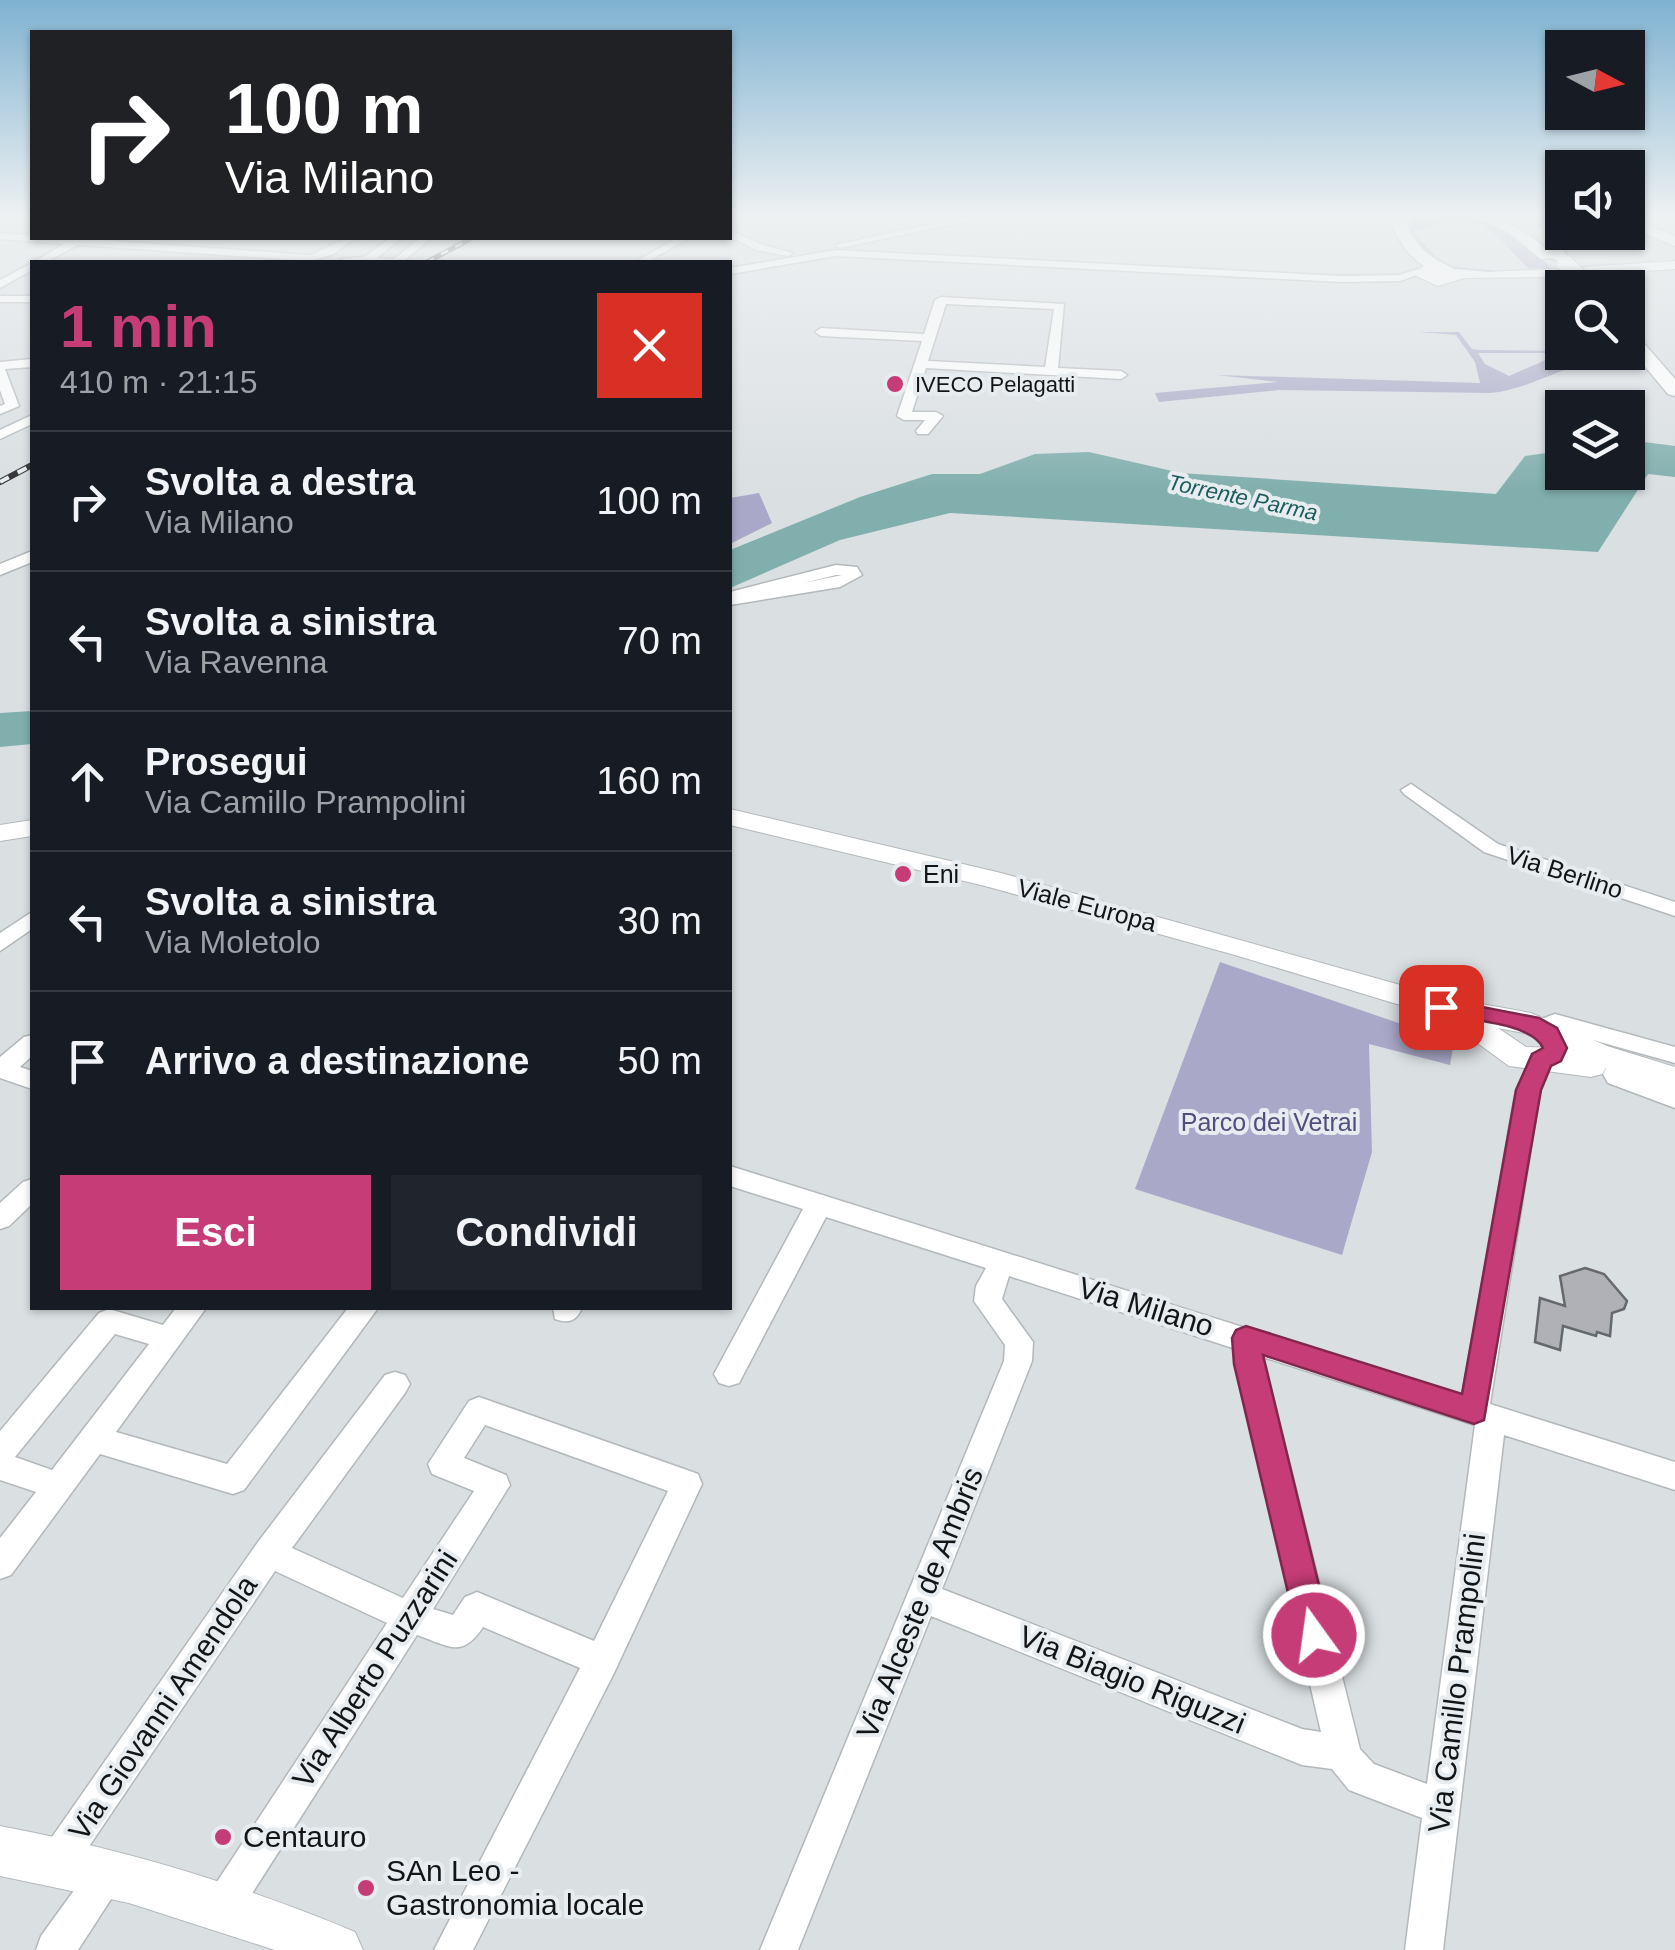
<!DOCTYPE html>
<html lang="it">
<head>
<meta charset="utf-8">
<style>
  :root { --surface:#171b24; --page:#20242c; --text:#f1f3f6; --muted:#9ea1a6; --line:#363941; --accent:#c63c76 }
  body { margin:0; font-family:Arial,sans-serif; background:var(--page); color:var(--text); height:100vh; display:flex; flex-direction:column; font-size:38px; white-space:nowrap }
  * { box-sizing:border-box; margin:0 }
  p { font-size:32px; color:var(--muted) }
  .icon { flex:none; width:55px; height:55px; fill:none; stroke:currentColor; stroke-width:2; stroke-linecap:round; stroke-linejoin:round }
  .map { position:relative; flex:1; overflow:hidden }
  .side { position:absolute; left:30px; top:260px; width:702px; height:1050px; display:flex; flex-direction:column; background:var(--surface); border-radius:0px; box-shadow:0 2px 8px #0004 }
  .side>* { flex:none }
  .top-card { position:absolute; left:30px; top:30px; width:702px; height:210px; border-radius:0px; box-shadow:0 2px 8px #0004; background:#202124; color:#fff; overflow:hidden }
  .needle { width:65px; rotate:97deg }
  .buttons { position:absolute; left:1545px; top:30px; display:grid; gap:20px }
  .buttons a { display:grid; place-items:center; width:100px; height:100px; border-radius:0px; background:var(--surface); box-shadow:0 2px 8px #0004; font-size:50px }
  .pin { position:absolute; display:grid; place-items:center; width:85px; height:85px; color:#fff; margin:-42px; border-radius:20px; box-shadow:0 5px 15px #0006 }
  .me { position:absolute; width:110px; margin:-55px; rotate:346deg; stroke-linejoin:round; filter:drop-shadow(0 0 8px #0008) }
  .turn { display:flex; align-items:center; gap:35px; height:210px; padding:0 30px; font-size:45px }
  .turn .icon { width:130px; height:130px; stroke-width:2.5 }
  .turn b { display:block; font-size:70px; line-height:85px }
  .round { display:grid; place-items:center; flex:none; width:105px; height:105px; border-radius:0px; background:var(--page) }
  .summary { display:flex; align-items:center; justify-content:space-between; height:170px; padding:0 30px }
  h1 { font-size:60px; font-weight:600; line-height:75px; color:var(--accent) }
  .primary-button { display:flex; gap:20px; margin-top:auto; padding:20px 30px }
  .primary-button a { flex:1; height:115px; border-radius:0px; background:var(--accent); color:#fff; font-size:40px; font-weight:600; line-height:115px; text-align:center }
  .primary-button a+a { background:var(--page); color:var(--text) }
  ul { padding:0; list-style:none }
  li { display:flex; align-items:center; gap:30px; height:140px; padding:0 30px; border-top:2px solid var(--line) }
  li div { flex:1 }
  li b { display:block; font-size:38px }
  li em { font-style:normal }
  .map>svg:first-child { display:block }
  .green { fill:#aaa8c8; fill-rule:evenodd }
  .water { fill:#81afae }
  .building { fill:#afb1b6; stroke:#65686c; stroke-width:2.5 }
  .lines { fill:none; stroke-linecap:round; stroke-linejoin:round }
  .minor-casing { stroke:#b3b8bb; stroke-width:3 }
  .major-casing { stroke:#b3b8bb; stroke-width:2 }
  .highway-casing { stroke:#b3b8bb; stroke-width:3 }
  .minor { fill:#fff; fill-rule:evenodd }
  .major { fill:#fff; fill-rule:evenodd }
  .highway { fill:#fff; fill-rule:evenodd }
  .rail-far1-casing { stroke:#2c2d2e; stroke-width:5 }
  .rail-casing { stroke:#2c2d2e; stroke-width:6 }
  .rail-far1 { stroke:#e7ecf0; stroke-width:2.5; stroke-dasharray:8; stroke-linecap:butt }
  .rail { stroke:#e7ecf0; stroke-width:4; stroke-dasharray:10; stroke-linecap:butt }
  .highway-bridge-casing { stroke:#b3b8bb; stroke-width:18; stroke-linecap:butt }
  .highway-bridge { stroke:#fff; stroke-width:16 }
  .route { fill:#c63c76; stroke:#81274d; stroke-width:2.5 }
  .poi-dot { fill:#c63c76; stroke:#e7ecf0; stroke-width:4 }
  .labels { text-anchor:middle; stroke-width:8; stroke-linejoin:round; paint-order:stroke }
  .far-poi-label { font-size:22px; fill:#131415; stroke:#e7ecf0; text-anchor:start }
  .far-water-label { font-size:22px; font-style:italic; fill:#1d5d5d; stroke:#e7ecf0 }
  .street-label { font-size:25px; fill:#131415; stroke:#e7ecf0 }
  .poi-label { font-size:25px; fill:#131415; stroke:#e7ecf0; text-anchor:start }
  .park-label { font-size:25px; fill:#534d7e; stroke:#e7ecf0 }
  .near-street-label { font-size:30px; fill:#131415; stroke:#e7ecf0 }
  .near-poi-label { font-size:30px; fill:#131415; stroke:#e7ecf0; text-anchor:start }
</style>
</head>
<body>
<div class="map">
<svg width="1675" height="1950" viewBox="0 0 1675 1950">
  <rect width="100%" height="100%" fill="#dadfe2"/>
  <!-- green -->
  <path class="green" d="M 1413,218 C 1485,218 1500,214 1552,269 L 1528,268 C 1486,227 1485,206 1413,232 L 1444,266 L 1512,272 C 1451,276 1438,275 1403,224 Z
    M 1419,332 L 1459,332 L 1472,349 L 1480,350 L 1628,352 L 1628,345 L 1651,371 C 1643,368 1636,363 1629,362 C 1579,352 1538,389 1490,393 L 1279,390 L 1159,402 L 1155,393 L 1278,382 L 1217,375 L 1480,383 L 1475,362 L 1456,335 ZM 1478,353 L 1557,353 L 1559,354 L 1509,376 L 1485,364 Z
    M 759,493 L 772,523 L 730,544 L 730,498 Z
    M 1220,962 L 1454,1042 L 1450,1065 L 1369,1044 L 1372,1152 L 1342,1255 L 1135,1189 Z"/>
  <!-- water -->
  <path class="water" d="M 1636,441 L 1675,446 L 1675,477 L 1648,474 L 1598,552 L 950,513 L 840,540 L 730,588 L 730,550 L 860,497 L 932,474 L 980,474 L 1035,454 L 1089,452 L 1181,473 L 1496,494 L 1525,456 L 1562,451 L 1562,472 L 1628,472 L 1628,442 Z
    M 32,711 L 32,744 L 0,747 L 0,713 Z"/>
  <!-- building -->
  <path class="building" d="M 1585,1268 L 1604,1274 L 1627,1301 L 1624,1309 L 1612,1313 L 1610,1336 L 1597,1332 L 1596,1336 L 1563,1326 L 1560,1350 L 1535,1342 L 1540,1298 L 1565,1306 L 1560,1276 Z"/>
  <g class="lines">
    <!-- minor casing -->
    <g class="minor-casing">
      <path id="minor" d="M 960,218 L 983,218 L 840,248 L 835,245 Z
        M 730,230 L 763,245 L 793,253 L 788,256 L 756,250 L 730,237 Z
        M 0,233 L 310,255 C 326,250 339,237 355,238 L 334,254 L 311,261 L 78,245 L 46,262 L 34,262 L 64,244 L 0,239 Z
        M 390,238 L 401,238 L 377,258 L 394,259 L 420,238 L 431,238 L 403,262 L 350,262 L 341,259 L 364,257 Z
        M 677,238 L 689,238 L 647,262 L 635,262 Z
        M 836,250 L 1342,276 L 1399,275 L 1419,269 L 1425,272 L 1400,281 L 1342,282 L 836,256 L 730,274 L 730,268 Z
        M 32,263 L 32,270 L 0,288 L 0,280 Z
        M 0,296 L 32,296 L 32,302 L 0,302 Z
        M 941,297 L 1064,304 L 1058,368 L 1121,371 L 1127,375 L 1121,379 L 926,368 L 912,412 L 936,412 L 943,416 L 928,434 L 918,434 L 916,431 L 925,420 L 904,420 L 897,416 L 922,341 L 821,336 L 815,332 L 821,328 L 924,334 L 935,300 ZM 946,304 L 1054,309 L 1045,367 L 928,361 Z
        M 32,359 L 32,367 L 5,369 L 19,406 L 0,414 L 0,406 L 5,404 L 0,390 L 0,362 Z
        M 32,415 L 32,424 L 0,439 L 0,430 Z
        M 32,551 L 32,562 L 0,575 L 0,564 Z
        M 836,565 L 857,567 L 862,575 L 840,587 L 730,605 L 730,592 ZM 836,575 L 842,575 L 804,583 Z
        M 1411,784 L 1498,844 L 1675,902 L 1675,916 L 1484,852 L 1404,794 L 1401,790 Z
        M 32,912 L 32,929 L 0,951 L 0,933 Z
        M 1555,1014 L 1675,1047 L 1675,1063 L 1557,1030 L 1541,1036 L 1533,1034 L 1529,1028 L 1533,1022 Z
        M 32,1035 L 32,1056 L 20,1067 L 32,1071 L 32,1089 L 0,1078 L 0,1057 L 24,1037 Z
        M 1541,1052 L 1549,1054 L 1553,1060 L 1540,1090 L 1490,1404 L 1675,1462 L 1675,1490 L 1504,1435 L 1443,1950 L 1405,1950 L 1422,1818 L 1349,1790 L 1332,1769 L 1302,1765 L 931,1616 L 798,1950 L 760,1950 L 1004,1361 L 1005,1345 L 974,1301 L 976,1286 L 986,1268 L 826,1217 L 739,1383 L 729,1386 L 719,1383 L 714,1374 L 803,1209 L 730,1186 L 730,1166 L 1462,1396 L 1516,1090 L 1533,1054 ZM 1009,1276 L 1233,1348 L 1321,1732 L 1302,1729 L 942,1589 L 1032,1361 L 1033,1342 L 1002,1299 ZM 1263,1357 L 1475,1425 L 1427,1784 L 1374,1764 L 1360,1749 Z
        M 32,1179 L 32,1204 L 9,1226 L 0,1229 L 0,1203 L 23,1182 Z
        M 176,1308 L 206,1308 L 116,1432 L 227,1464 L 348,1308 L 378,1308 L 244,1490 L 233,1494 L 100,1454 L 11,1575 L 0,1579 L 0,1538 L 36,1492 L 0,1480 L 0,1431 L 99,1313 L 109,1309 L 163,1325 ZM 115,1334 L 149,1344 L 52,1470 L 15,1457 Z
        M 553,1308 L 582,1308 C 576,1321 569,1324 555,1319 Z
        M 395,1372 L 405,1375 L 410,1384 L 405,1393 L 292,1548 L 403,1598 L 474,1491 L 432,1474 L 428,1464 L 469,1401 L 479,1397 L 687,1470 L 698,1474 L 702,1484 L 614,1673 L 473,1950 L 434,1950 L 580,1668 L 483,1627 C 462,1659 449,1646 417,1635 L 237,1917 L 224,1923 L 211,1917 L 205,1904 L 211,1891 L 387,1623 L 275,1571 L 69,1876 L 56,1881 L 43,1876 L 38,1863 L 43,1850 L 258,1542 L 385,1375 ZM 485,1425 L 668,1491 L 594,1641 L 477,1592 L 465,1597 L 453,1615 L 433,1609 L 510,1485 L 506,1475 L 464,1458 Z
        M 109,1854 L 122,1860 L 128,1873 L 78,1950 L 36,1950 L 41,1936 L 96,1860 Z"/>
    </g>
    <!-- major casing -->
    <g class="major-casing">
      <path id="major" d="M 1675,261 L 1675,269 L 1582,275 L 1575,271 L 1582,267 Z
        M 1424,266 L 1487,272 L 1556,269 L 1563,273 L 1556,277 L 1464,278 L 1438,286 L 1412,274 Z
        M 730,809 L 1001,873 L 1443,997 L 1531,1013 L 1607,1046 L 1675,1067 L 1675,1089 L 1606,1068 L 1602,1074 L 1591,1077 L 1509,1066 L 1443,1018 L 1235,955 L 985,886 L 730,825 ZM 1498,1028 L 1524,1033 L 1556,1048 L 1526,1047 Z
        M 32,820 L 32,836 L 0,841 L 0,825 Z
        M 0,1826 C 123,1849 240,1884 355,1932 L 363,1950 L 275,1950 L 129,1903 L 0,1876 Z"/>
    </g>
    <!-- highway casing -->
    <g class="highway-casing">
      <path id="highway" d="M 1398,218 L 1415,218 L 1407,226 C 1416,247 1432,259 1453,268 L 1453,274 C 1425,277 1401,249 1392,225 Z
        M 1477,218 C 1508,218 1523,230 1546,248 L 1535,233 L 1545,222 L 1562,218 L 1562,226 L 1551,233 L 1570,260 L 1562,265 L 1553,258 L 1541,259 L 1508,232 Z
        M 1628,218 L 1675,236 L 1675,246 L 1628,227 Z
        M 1628,331 L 1634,332 L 1675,379 L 1675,396 L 1668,394 L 1628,346 Z
        M 1620,1062 L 1675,1081 L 1675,1108 L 1608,1083 L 1603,1074 L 1608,1065 Z"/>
    </g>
    <!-- minor -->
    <use href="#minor" class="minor"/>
    <!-- major -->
    <use href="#major" class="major"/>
    <!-- highway -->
    <use href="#highway" class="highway"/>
    <!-- rail-far1 casing -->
    <g class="rail-far1-casing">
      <path id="rail-far1" d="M 427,262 L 472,238"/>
    </g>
    <!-- rail casing -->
    <g class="rail-casing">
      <path id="rail" d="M 0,482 L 32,465"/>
    </g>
    <!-- rail-far1 -->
    <use href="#rail-far1" class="rail-far1"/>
    <!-- rail -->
    <use href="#rail" class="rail"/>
    <!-- highway-bridge casing -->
    <g class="highway-bridge-casing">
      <path id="highway-bridge" d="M 1565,263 L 1591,288"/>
    </g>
    <!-- highway-bridge -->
    <use href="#highway-bridge" class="highway-bridge"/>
  </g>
  <!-- sky -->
  <linearGradient id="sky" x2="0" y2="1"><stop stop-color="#7fb2d1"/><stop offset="0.44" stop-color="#eef1f2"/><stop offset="1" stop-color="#eef1f2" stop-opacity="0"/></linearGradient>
  <rect width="1675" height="491" fill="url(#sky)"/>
  <!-- route -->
  <path class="route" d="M 1441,999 L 1539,1018 L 1557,1028 L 1567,1048 L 1561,1061 L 1551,1066 L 1541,1090 L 1484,1420 L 1474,1424 L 1263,1355 L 1331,1635 L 1326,1647 L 1314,1651 L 1303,1647 L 1298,1635 L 1234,1364 L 1232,1338 L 1236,1330 L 1246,1326 L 1462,1394 L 1516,1090 L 1532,1054 L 1543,1048 C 1531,1021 1461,1020 1433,1013 L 1430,1007 L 1433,1001 Z"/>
  <!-- markers -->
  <g class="poi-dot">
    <circle cx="895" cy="384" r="10"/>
    <circle cx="903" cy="874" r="10"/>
    <circle cx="223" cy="1837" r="10"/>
    <circle cx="366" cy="1888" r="10"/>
  </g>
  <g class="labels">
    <!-- far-poi labels -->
    <g class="far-poi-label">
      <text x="915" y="392">IVECO Pelagatti</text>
    </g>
    <!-- far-water labels -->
    <g class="far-water-label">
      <text transform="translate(1243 497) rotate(12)" y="8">Torrente Parma</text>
    </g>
    <!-- street labels -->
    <g class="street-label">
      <text transform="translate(1565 872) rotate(18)" y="9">Via Berlino</text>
      <text transform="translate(1087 905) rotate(15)" y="9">Viale Europa</text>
    </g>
    <!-- poi labels -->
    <g class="poi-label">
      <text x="923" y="883">Eni</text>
    </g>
    <!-- park labels -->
    <g class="park-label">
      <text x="1269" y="1131">Parco dei Vetrai</text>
    </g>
    <!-- near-street labels -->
    <g class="near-street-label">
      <text transform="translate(1146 1307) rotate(17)" y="10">Via Milano</text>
      <text transform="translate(920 1603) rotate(-68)" y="10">Via Alceste de Ambris</text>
      <text transform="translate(375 1669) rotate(-57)" y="10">Via Alberto Puzzarini</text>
      <text transform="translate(1132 1680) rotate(22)" y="10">Via Biagio Riguzzi</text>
      <text transform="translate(1457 1683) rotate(-83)" y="10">Via Camillo Prampolini</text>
      <text transform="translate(163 1708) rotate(-56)" y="10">Via Giovanni Amendola</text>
    </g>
    <!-- near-poi labels -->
    <g class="near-poi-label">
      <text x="243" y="1847">Centauro</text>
      <text x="386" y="1881">SAn Leo -<tspan x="386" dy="34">Gastronomia locale</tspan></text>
    </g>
  </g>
</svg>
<div class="buttons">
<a><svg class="needle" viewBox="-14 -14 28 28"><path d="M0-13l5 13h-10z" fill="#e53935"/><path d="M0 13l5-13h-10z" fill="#9ea1a6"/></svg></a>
<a><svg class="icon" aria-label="sound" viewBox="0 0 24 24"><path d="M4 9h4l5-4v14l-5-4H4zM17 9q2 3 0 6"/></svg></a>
<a><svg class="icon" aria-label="search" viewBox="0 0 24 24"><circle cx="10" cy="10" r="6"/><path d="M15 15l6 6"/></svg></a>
<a><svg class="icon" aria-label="layers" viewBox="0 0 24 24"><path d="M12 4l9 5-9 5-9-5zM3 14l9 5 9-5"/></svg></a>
</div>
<div class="pin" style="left:1441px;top:1007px;background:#d93025"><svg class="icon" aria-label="arrive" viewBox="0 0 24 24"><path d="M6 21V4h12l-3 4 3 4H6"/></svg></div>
<svg class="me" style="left:1314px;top:1635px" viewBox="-20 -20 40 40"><circle r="17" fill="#c63c76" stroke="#fff" stroke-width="3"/><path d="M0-11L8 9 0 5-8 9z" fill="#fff"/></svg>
<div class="top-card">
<div class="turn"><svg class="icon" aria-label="right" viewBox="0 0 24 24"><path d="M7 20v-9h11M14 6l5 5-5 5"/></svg><div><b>100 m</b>Via Milano</div></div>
</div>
<section class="side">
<div class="summary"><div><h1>1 min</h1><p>410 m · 21:15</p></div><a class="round" style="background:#d93025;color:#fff"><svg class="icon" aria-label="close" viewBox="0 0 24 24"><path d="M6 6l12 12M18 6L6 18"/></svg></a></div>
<ul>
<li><svg class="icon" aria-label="right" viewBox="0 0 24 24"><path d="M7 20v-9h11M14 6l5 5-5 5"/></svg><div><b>Svolta a destra</b><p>Via Milano</p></div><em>100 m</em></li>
<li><svg class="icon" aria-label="left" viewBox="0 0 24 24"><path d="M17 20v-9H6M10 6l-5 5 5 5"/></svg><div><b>Svolta a sinistra</b><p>Via Ravenna</p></div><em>70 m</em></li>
<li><svg class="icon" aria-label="ahead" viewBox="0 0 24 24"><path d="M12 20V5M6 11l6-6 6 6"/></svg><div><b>Prosegui</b><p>Via Camillo Prampolini</p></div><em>160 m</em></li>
<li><svg class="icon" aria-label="left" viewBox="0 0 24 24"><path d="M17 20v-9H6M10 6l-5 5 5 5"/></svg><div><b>Svolta a sinistra</b><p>Via Moletolo</p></div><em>30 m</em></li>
<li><svg class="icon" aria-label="arrive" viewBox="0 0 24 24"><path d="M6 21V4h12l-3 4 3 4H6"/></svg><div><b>Arrivo a destinazione</b></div><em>50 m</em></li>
</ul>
<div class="primary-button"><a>Esci</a><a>Condividi</a></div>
</section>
</div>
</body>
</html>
